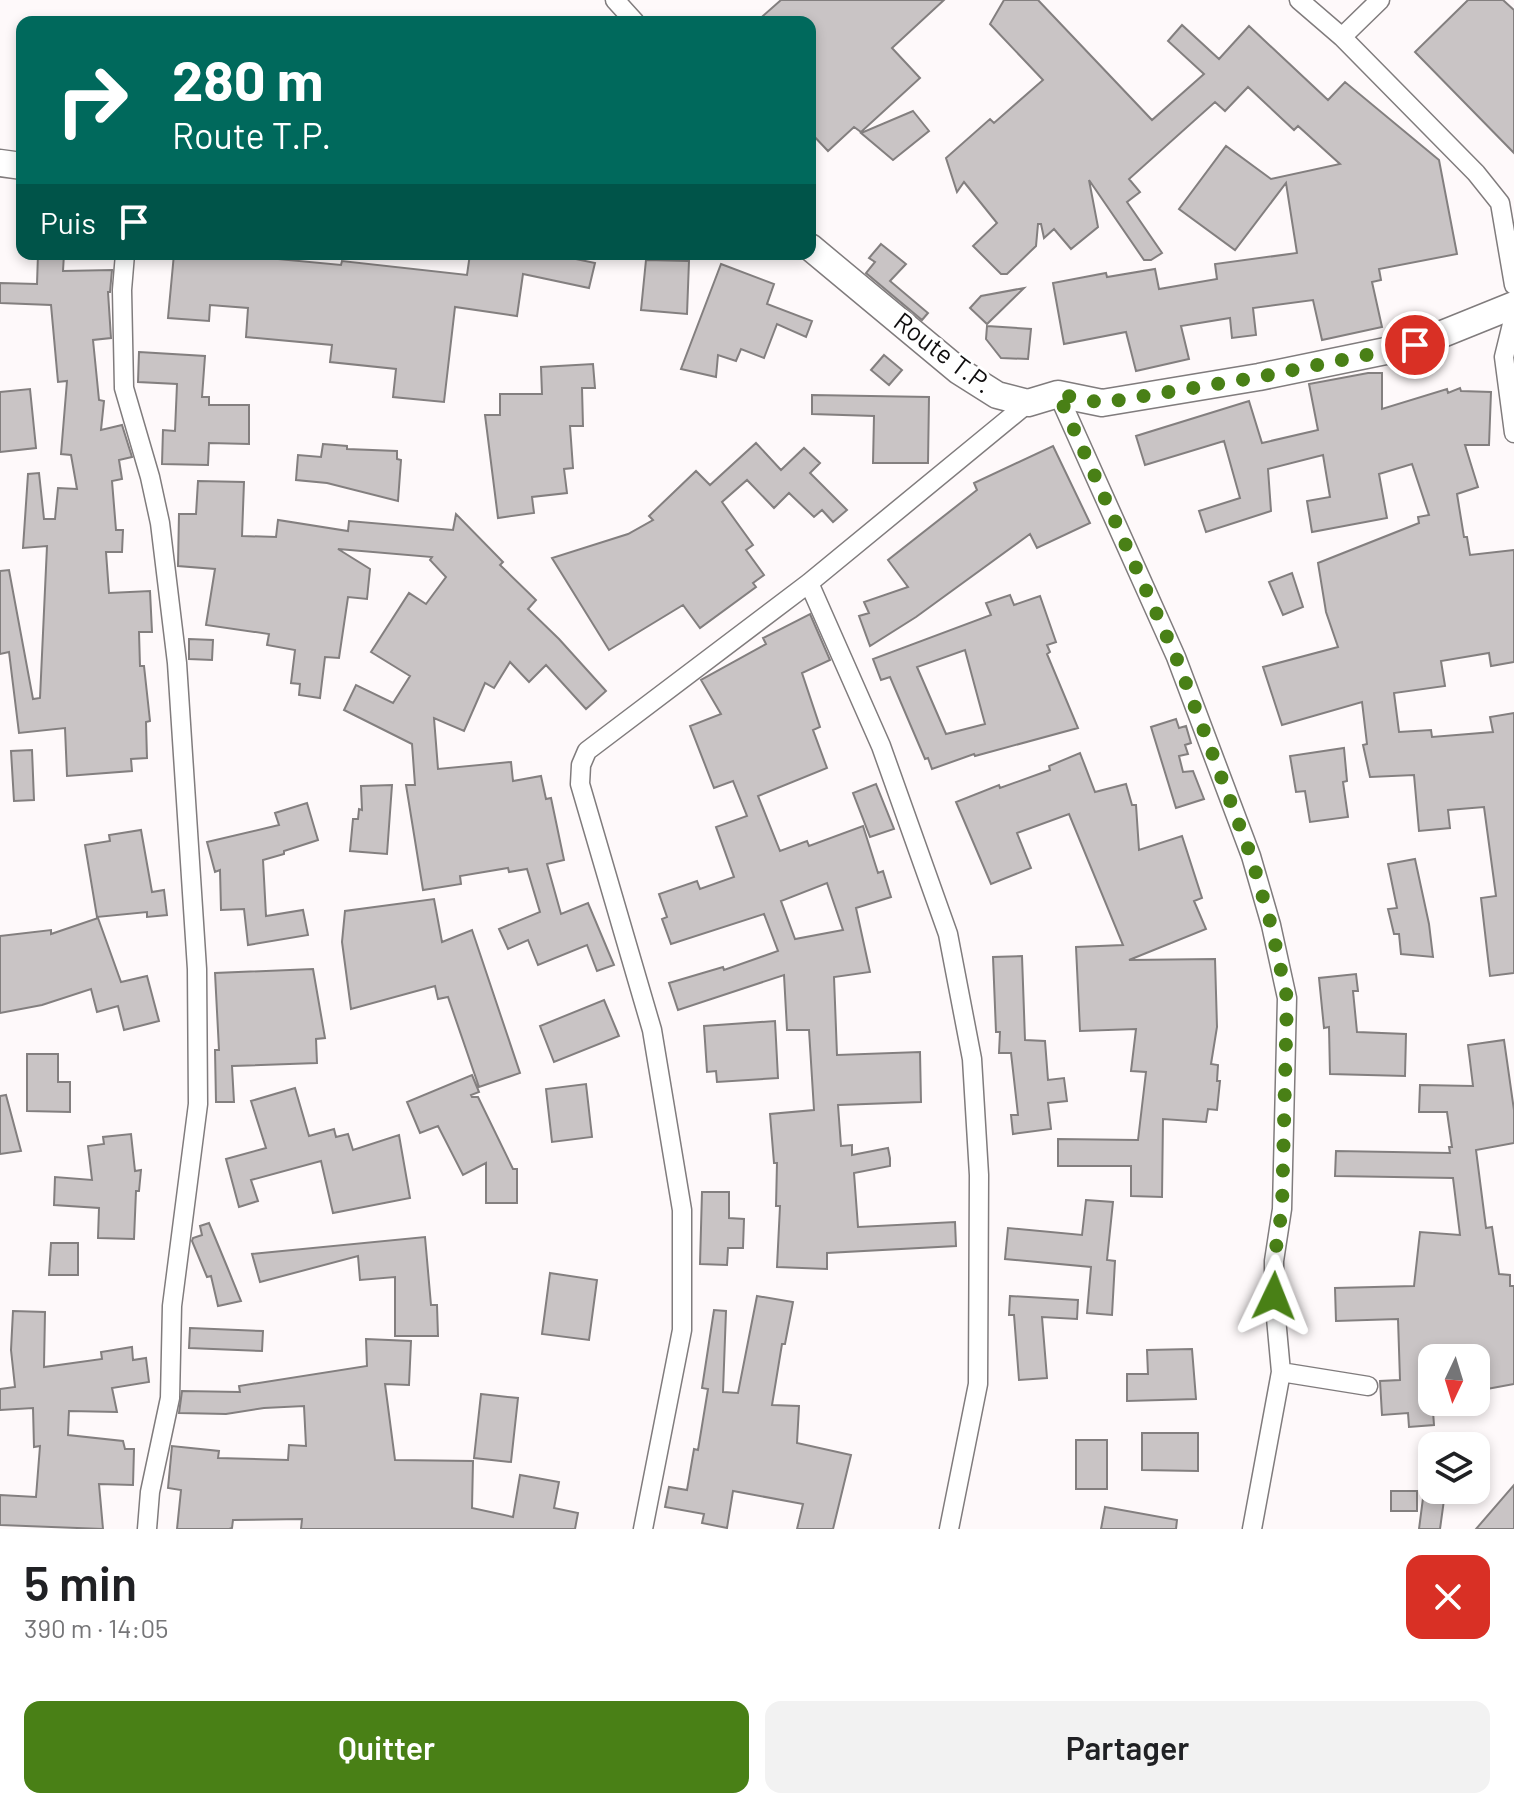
<!DOCTYPE html>
<html lang="fr">
<head>
<meta charset="utf-8">
<style>
  :root { --surface:#fff; --page:#f2f2f2; --text:#202124; --muted:#757577; --accent:#498016 }
  body { margin:0; font-family:Barlow,sans-serif; background:var(--page); color:var(--text); height:100vh; display:flex; flex-direction:column; font-size:30px; white-space:nowrap }
  * { box-sizing:border-box; margin:0 }
  p { font-size:26px; color:var(--muted) }
  .icon { flex:none; width:44px; height:44px; fill:none; stroke:currentColor; stroke-width:2; stroke-linecap:round; stroke-linejoin:round }
  .map { position:relative; height:1529px; overflow:hidden }
  .drawer { display:flex; flex-direction:column; background:var(--surface); flex:1 }
  .drawer>* { flex:none }
  .guide { position:absolute; left:16px; top:16px; width:800px; height:244px; border-radius:16px; box-shadow:0 4px 12px #0003; background:#00695c; color:#fff; overflow:hidden }
  .needle { width:52px; rotate:184deg }
  .fabs { position:absolute; left:1418px; top:1344px; display:grid; gap:16px }
  .fabs a { display:grid; place-items:center; width:72px; height:72px; border-radius:16px; background:var(--surface); box-shadow:0 4px 12px #0003; font-size:40px }
  .pin { position:absolute; display:grid; place-items:center; width:68px; height:68px; color:#fff; margin:-34px; border:4px solid #fff; border-radius:50%; box-shadow:0 2px 8px #0007 }
  .me { position:absolute; width:88px; margin:-44px; rotate:2deg; stroke-linejoin:round; filter:drop-shadow(0 0 6px #0008) }
  .turn { display:flex; align-items:center; gap:28px; height:168px; padding:0 24px; font-size:36px }
  .turn .icon { width:104px; height:104px; stroke-width:2.5 }
  .turn b { display:block; font-size:56px; line-height:68px }
  .then { display:flex; align-items:center; height:76px; padding:0 24px; background:#0003; gap:16px; font-size:30px }
  .round { display:grid; place-items:center; flex:none; width:84px; height:84px; border-radius:16px; background:var(--page) }
  .headline { display:flex; align-items:center; justify-content:space-between; height:136px; padding:0 24px }
  h1 { font-size:48px; font-weight:600; line-height:60px }
  .cta { display:flex; gap:16px; margin-top:auto; padding:16px 24px }
  .cta a { flex:1; height:92px; border-radius:16px; background:var(--accent); color:#fff; font-size:32px; font-weight:600; line-height:92px; text-align:center }
  .cta a+a { background:var(--page); color:var(--text) }
  .map>svg:first-child { display:block }
  .building { fill:#c9c4c5; stroke:#837f7f; stroke-width:2; fill-rule:evenodd }
  .lines { fill:none; stroke-linecap:round; stroke-linejoin:round }
  .street-casing { stroke:#807c7d; stroke-width:21 }
  .secondary-casing { stroke:#807c7d; stroke-width:29 }
  .street { stroke:#fff; stroke-width:18 }
  .secondary { stroke:#fff; stroke-width:26 }
  .route { stroke:#498016; stroke-width:14; stroke-dasharray:0 25.2 }
  .labels { text-anchor:middle; stroke-width:6; stroke-linejoin:round; paint-order:stroke }
  .street-label { font-size:26px; fill:#0f0d0e; stroke:#fff }
</style>
</head>
<body>
<div class="map">
<svg width="1514" height="1529" viewBox="0 0 1514 1529">
  <rect width="100%" height="100%" fill="#fef9fa"/>
  <!-- building -->
  <path class="building" d="M 781,0 L 944,0 L 892,48 L 920,78 L 861,132 L 854,127 L 828,151 L 810,132 L 810,22 L 756,22 Z
    M 1004,0 L 1038,0 L 1152,120 L 1204,74 L 1168,41 L 1182,25 L 1219,59 L 1249,26 L 1328,100 L 1345,82 L 1439,160 L 1457,254 L 1379,269 L 1381,280 L 1372,282 L 1382,327 L 1322,340 L 1313,300 L 1253,308 L 1256,335 L 1232,338 L 1230,318 L 1181,326 L 1189,359 L 1136,371 L 1126,332 L 1064,344 L 1053,283 L 1106,273 L 1107,277 L 1155,269 L 1159,289 L 1217,279 L 1215,264 L 1297,253 L 1286,183 L 1235,250 L 1179,209 L 1226,146 L 1271,179 L 1340,164 L 1298,126 L 1294,130 L 1248,87 L 1225,111 L 1215,102 L 1129,179 L 1140,192 L 1127,202 L 1162,253 L 1151,260 L 1144,260 L 1089,180 L 1098,227 L 1071,249 L 1054,229 L 1044,238 L 1041,224 L 1038,224 L 1036,246 L 1007,274 L 1001,274 L 973,246 L 997,223 L 964,182 L 957,192 L 946,158 L 990,119 L 994,123 L 1043,80 L 990,24 Z
    M 1468,0 L 1503,0 L 1514,10 L 1514,153 L 1415,52 Z
    M 913,111 L 929,131 L 893,160 L 861,133 Z
    M 881,244 L 906,264 L 890,281 L 928,313 L 922,320 L 866,273 L 875,262 L 869,258 Z
    M 38,254 L 64,254 L 63,271 L 112,270 L 110,292 L 108,292 L 111,338 L 93,340 L 99,400 L 104,401 L 101,430 L 122,425 L 132,457 L 119,460 L 122,479 L 112,481 L 116,530 L 123,530 L 122,552 L 106,552 L 109,593 L 150,591 L 152,632 L 139,632 L 140,666 L 144,666 L 150,721 L 146,722 L 147,758 L 131,759 L 132,771 L 67,776 L 65,728 L 19,733 L 9,652 L 0,654 L 0,571 L 9,570 L 33,699 L 40,698 L 47,546 L 23,548 L 28,474 L 39,473 L 44,519 L 55,519 L 58,488 L 77,489 L 71,455 L 61,454 L 67,381 L 58,382 L 51,305 L 0,303 L 0,283 L 37,284 Z
    M 174,254 L 226,254 L 341,265 L 342,261 L 467,275 L 470,254 L 552,254 L 595,263 L 589,288 L 523,274 L 517,316 L 455,307 L 444,402 L 393,397 L 396,369 L 330,362 L 332,345 L 246,337 L 248,308 L 210,305 L 209,321 L 168,318 Z
    M 646,260 L 689,261 L 687,314 L 641,310 Z
    M 721,264 L 774,284 L 767,304 L 812,321 L 806,337 L 777,324 L 764,358 L 741,349 L 736,361 L 718,355 L 716,377 L 681,369 Z
    M 1024,288 L 987,324 L 970,308 L 981,296 Z
    M 987,326 L 1031,329 L 1028,359 L 1001,358 L 986,339 Z
    M 139,352 L 205,356 L 202,397 L 209,397 L 209,405 L 249,405 L 249,444 L 209,443 L 208,465 L 162,464 L 163,430 L 175,431 L 177,384 L 138,382 Z
    M 884,355 L 902,370 L 889,385 L 871,370 Z
    M 593,364 L 595,388 L 582,388 L 583,426 L 570,426 L 573,468 L 564,469 L 567,493 L 532,497 L 534,513 L 498,518 L 485,415 L 500,415 L 500,394 L 542,394 L 541,367 Z
    M 1368,373 L 1382,373 L 1382,409 L 1447,389 L 1448,393 L 1460,388 L 1461,391 L 1491,392 L 1489,445 L 1465,445 L 1478,487 L 1457,494 L 1464,537 L 1467,537 L 1470,555 L 1514,550 L 1514,662 L 1491,666 L 1489,653 L 1441,661 L 1445,686 L 1394,693 L 1399,732 L 1431,730 L 1432,737 L 1493,732 L 1490,717 L 1514,713 L 1514,973 L 1490,976 L 1481,898 L 1496,896 L 1484,807 L 1448,810 L 1450,828 L 1419,831 L 1414,775 L 1370,777 L 1363,745 L 1367,744 L 1362,702 L 1282,725 L 1263,667 L 1338,647 L 1326,612 L 1318,563 L 1419,523 L 1418,517 L 1429,515 L 1412,464 L 1379,474 L 1387,518 L 1312,532 L 1307,501 L 1330,497 L 1323,455 L 1268,469 L 1271,511 L 1206,532 L 1199,511 L 1240,498 L 1224,441 L 1145,465 L 1136,436 L 1249,401 L 1262,443 L 1318,430 L 1309,384 Z
    M 30,389 L 36,448 L 0,452 L 0,392 Z
    M 812,395 L 929,397 L 928,463 L 873,463 L 874,416 L 812,414 Z
    M 756,443 L 781,470 L 804,448 L 820,463 L 810,473 L 847,510 L 833,522 L 822,510 L 814,517 L 789,493 L 774,508 L 747,480 L 722,502 L 753,545 L 746,550 L 764,575 L 753,583 L 756,587 L 700,628 L 683,605 L 609,650 L 552,558 L 628,534 L 653,520 L 649,516 L 696,471 L 710,485 Z
    M 323,444 L 347,446 L 347,449 L 397,451 L 397,459 L 401,460 L 398,501 L 327,483 L 296,480 L 298,455 L 321,457 Z
    M 1053,446 L 1090,523 L 1037,548 L 1030,534 L 916,617 L 870,646 L 859,616 L 869,613 L 864,602 L 908,587 L 888,560 L 977,490 L 974,483 Z
    M 198,481 L 244,482 L 242,536 L 276,537 L 278,520 L 348,531 L 349,521 L 453,530 L 456,514 L 503,562 L 500,565 L 536,600 L 528,609 L 559,639 L 606,691 L 586,709 L 546,665 L 529,682 L 510,662 L 494,688 L 485,683 L 464,731 L 434,718 L 438,769 L 511,762 L 513,781 L 541,776 L 546,799 L 551,798 L 564,860 L 547,864 L 561,914 L 588,903 L 614,965 L 597,971 L 587,945 L 538,965 L 528,940 L 508,949 L 499,929 L 540,912 L 527,869 L 509,872 L 508,868 L 460,876 L 461,884 L 423,890 L 406,785 L 415,785 L 412,744 L 344,710 L 356,685 L 393,703 L 410,676 L 371,652 L 409,593 L 426,604 L 446,577 L 430,560 L 432,557 L 338,549 L 370,569 L 367,599 L 348,597 L 339,658 L 325,657 L 320,698 L 299,695 L 300,684 L 291,683 L 295,650 L 267,645 L 269,634 L 206,625 L 215,569 L 178,566 L 179,514 L 196,514 Z
    M 1292,573 L 1303,607 L 1283,615 L 1269,582 Z
    M 1010,595 L 1014,605 L 1040,596 L 1056,642 L 1047,645 L 1050,652 L 1047,654 L 1078,728 L 975,756 L 974,754 L 932,769 L 928,758 L 925,759 L 890,677 L 881,680 L 873,659 L 991,615 L 986,603 ZM 965,650 L 985,724 L 946,734 L 917,667 Z
    M 810,614 L 830,660 L 802,673 L 820,727 L 813,730 L 827,768 L 758,796 L 780,851 L 807,841 L 809,846 L 863,826 L 878,873 L 883,871 L 891,897 L 856,908 L 870,972 L 834,977 L 837,1055 L 920,1052 L 921,1102 L 838,1105 L 841,1146 L 852,1145 L 852,1155 L 888,1148 L 890,1158 L 890,1166 L 854,1173 L 858,1227 L 955,1222 L 956,1246 L 827,1253 L 827,1269 L 777,1267 L 780,1206 L 776,1206 L 777,1163 L 774,1163 L 770,1114 L 814,1110 L 809,1030 L 787,1030 L 784,975 L 678,1010 L 669,983 L 723,967 L 724,970 L 778,951 L 764,914 L 671,944 L 662,919 L 667,917 L 659,894 L 697,881 L 700,889 L 734,877 L 716,827 L 747,816 L 733,781 L 714,788 L 690,726 L 721,714 L 701,680 L 766,644 L 763,638 ZM 827,883 L 843,930 L 795,939 L 781,901 Z
    M 189,639 L 213,640 L 212,660 L 189,659 Z
    M 1176,719 L 1179,728 L 1186,726 L 1191,743 L 1185,745 L 1188,754 L 1179,756 L 1183,772 L 1193,771 L 1204,799 L 1176,808 L 1151,727 Z
    M 1344,748 L 1347,781 L 1343,782 L 1348,817 L 1310,822 L 1305,791 L 1296,792 L 1290,756 Z
    M 32,750 L 34,800 L 14,801 L 11,751 Z
    M 1080,753 L 1095,792 L 1126,784 L 1132,805 L 1136,805 L 1139,850 L 1182,836 L 1202,898 L 1194,901 L 1206,929 L 1129,960 L 1215,959 L 1217,1027 L 1211,1064 L 1218,1065 L 1217,1081 L 1220,1081 L 1217,1110 L 1208,1109 L 1206,1122 L 1163,1119 L 1162,1197 L 1131,1196 L 1131,1166 L 1058,1166 L 1058,1139 L 1138,1140 L 1146,1072 L 1131,1071 L 1136,1029 L 1080,1031 L 1076,947 L 1123,945 L 1069,814 L 1017,833 L 1031,868 L 991,884 L 956,802 L 999,785 L 1000,788 L 1050,770 L 1049,766 Z
    M 876,784 L 894,829 L 870,837 L 853,793 Z
    M 392,785 L 387,854 L 350,851 L 353,819 L 358,819 L 359,809 L 362,810 L 361,786 Z
    M 307,803 L 318,840 L 284,851 L 284,854 L 263,860 L 266,916 L 303,910 L 308,935 L 248,945 L 244,909 L 221,910 L 220,870 L 215,872 L 207,842 L 279,825 L 275,813 Z
    M 141,830 L 152,892 L 164,890 L 167,915 L 147,917 L 147,912 L 97,917 L 85,845 L 110,841 L 109,835 Z
    M 1415,859 L 1429,924 L 1433,957 L 1401,954 L 1399,934 L 1394,934 L 1388,909 L 1397,908 L 1388,864 Z
    M 434,899 L 442,942 L 472,930 L 520,1073 L 479,1087 L 448,997 L 438,999 L 435,986 L 351,1009 L 342,942 L 345,911 Z
    M 98,918 L 121,982 L 147,976 L 159,1021 L 124,1030 L 118,1006 L 97,1012 L 91,989 L 42,1005 L 0,1013 L 0,936 L 51,930 L 51,934 Z
    M 1022,956 L 1025,1040 L 1045,1041 L 1048,1080 L 1064,1078 L 1067,1101 L 1048,1103 L 1051,1129 L 1013,1134 L 1011,1115 L 1018,1115 L 1011,1053 L 999,1053 L 1000,1032 L 996,1032 L 993,957 Z
    M 313,969 L 325,1038 L 316,1039 L 317,1063 L 232,1066 L 234,1102 L 216,1102 L 215,1050 L 219,1050 L 215,973 Z
    M 1356,974 L 1358,991 L 1353,991 L 1357,1032 L 1406,1034 L 1405,1076 L 1330,1074 L 1329,1027 L 1324,1028 L 1319,978 Z
    M 604,1000 L 619,1036 L 554,1062 L 540,1026 Z
    M 775,1021 L 778,1078 L 717,1082 L 716,1071 L 707,1072 L 704,1026 Z
    M 1504,1040 L 1514,1110 L 1514,1143 L 1476,1150 L 1486,1228 L 1492,1227 L 1499,1274 L 1510,1275 L 1510,1286 L 1514,1286 L 1514,1384 L 1476,1391 L 1476,1358 L 1432,1358 L 1432,1369 L 1430,1369 L 1434,1425 L 1409,1427 L 1408,1413 L 1382,1415 L 1380,1381 L 1400,1380 L 1398,1319 L 1336,1321 L 1335,1288 L 1414,1286 L 1420,1232 L 1460,1235 L 1453,1178 L 1335,1176 L 1336,1151 L 1450,1153 L 1449,1147 L 1452,1147 L 1447,1112 L 1419,1112 L 1420,1085 L 1473,1086 L 1468,1045 Z
    M 27,1054 L 58,1054 L 58,1082 L 70,1082 L 70,1112 L 27,1111 Z
    M 472,1075 L 479,1092 L 471,1095 L 472,1097 L 478,1097 L 513,1169 L 517,1169 L 517,1203 L 486,1203 L 486,1163 L 463,1175 L 438,1126 L 420,1133 L 407,1102 Z
    M 586,1084 L 592,1137 L 552,1142 L 546,1089 Z
    M 295,1088 L 309,1136 L 334,1129 L 336,1137 L 348,1134 L 353,1150 L 399,1135 L 410,1198 L 333,1213 L 321,1161 L 251,1180 L 258,1201 L 239,1207 L 226,1159 L 266,1148 L 251,1101 Z
    M 6,1095 L 21,1151 L 0,1154 L 0,1096 Z
    M 131,1134 L 135,1171 L 141,1170 L 139,1191 L 136,1191 L 134,1239 L 98,1238 L 99,1208 L 54,1205 L 55,1177 L 92,1180 L 88,1146 L 104,1144 L 103,1137 Z
    M 702,1192 L 729,1192 L 729,1218 L 744,1219 L 743,1248 L 728,1248 L 727,1265 L 700,1264 Z
    M 1086,1200 L 1113,1202 L 1107,1260 L 1115,1261 L 1112,1315 L 1087,1313 L 1091,1267 L 1005,1259 L 1008,1228 L 1082,1235 Z
    M 209,1223 L 228,1269 L 241,1301 L 218,1306 L 211,1276 L 207,1277 L 192,1241 L 193,1238 L 202,1235 L 200,1226 Z
    M 425,1237 L 431,1305 L 437,1305 L 438,1336 L 395,1336 L 395,1277 L 360,1280 L 358,1256 L 260,1282 L 252,1254 Z
    M 51,1243 L 78,1243 L 78,1275 L 49,1275 Z
    M 550,1273 L 597,1280 L 589,1340 L 542,1334 Z
    M 757,1296 L 793,1302 L 785,1344 L 782,1344 L 772,1405 L 799,1406 L 797,1443 L 851,1455 L 833,1529 L 797,1529 L 803,1504 L 733,1491 L 727,1528 L 702,1523 L 704,1514 L 665,1507 L 669,1487 L 687,1490 L 694,1449 L 698,1450 L 708,1389 L 702,1388 L 714,1310 L 726,1311 L 723,1392 L 738,1393 Z
    M 1010,1296 L 1078,1300 L 1077,1319 L 1042,1317 L 1047,1378 L 1019,1380 L 1014,1315 L 1009,1315 Z
    M 13,1311 L 45,1312 L 44,1367 L 102,1359 L 101,1352 L 132,1347 L 133,1360 L 146,1358 L 149,1382 L 112,1388 L 117,1412 L 69,1411 L 68,1435 L 123,1441 L 125,1449 L 134,1449 L 133,1485 L 99,1484 L 103,1529 L 0,1525 L 0,1495 L 36,1497 L 40,1446 L 34,1447 L 33,1408 L 0,1410 L 0,1389 L 15,1387 L 11,1350 Z
    M 190,1328 L 263,1331 L 262,1351 L 189,1348 Z
    M 366,1339 L 411,1341 L 409,1385 L 385,1384 L 395,1460 L 473,1461 L 472,1508 L 513,1517 L 520,1475 L 559,1482 L 554,1508 L 578,1513 L 575,1529 L 301,1529 L 302,1519 L 233,1520 L 232,1528 L 229,1529 L 177,1529 L 181,1490 L 168,1488 L 172,1446 L 219,1451 L 218,1458 L 288,1460 L 289,1445 L 306,1446 L 304,1406 L 264,1408 L 226,1414 L 179,1413 L 182,1391 L 240,1392 L 239,1386 L 367,1366 Z
    M 1192,1349 L 1196,1399 L 1127,1401 L 1127,1374 L 1148,1374 L 1147,1350 Z
    M 481,1394 L 518,1398 L 511,1462 L 474,1458 Z
    M 1142,1433 L 1198,1433 L 1198,1471 L 1142,1470 Z
    M 1076,1440 L 1107,1440 L 1107,1489 L 1076,1489 Z
    M 1514,1485 L 1514,1529 L 1476,1529 Z
    M 1391,1491 L 1417,1491 L 1417,1511 L 1391,1511 Z
    M 1423,1498 L 1444,1500 L 1440,1529 L 1419,1529 Z
    M 1105,1507 L 1177,1520 L 1176,1529 L 1101,1529 Z"/>
  <g class="lines">
    <!-- street casing -->
    <g class="street-casing">
      <path id="street" d="M 615,0 L 635,22
        M 1299,0 L 1342,37 L 1476,173 L 1500,203 L 1514,285
        M 1342,37 L 1380,0
        M 125,254 L 122,290 L 124,388 L 150,477 L 160,523 L 177,663 L 197,969 L 198,1104 L 172,1306 L 170,1398 L 150,1492 L 147,1529
        M 1514,316 L 1504,357 L 1514,433
        M 1058,394 L 1176,657 L 1251,856 L 1271,925 L 1287,998 L 1282,1209 L 1274,1261 L 1274,1296 L 1281,1372 L 1252,1529
        M 809,583 L 881,746 L 948,934 L 972,1059 L 979,1175 L 978,1384 L 949,1529
        M 1281,1372 L 1368,1386
        M 643,1529 L 682,1330 L 682,1210 L 652,1030 L 580,784 L 581,765 L 587,751 L 809,583 L 1028,403"/>
    </g>
    <!-- secondary casing -->
    <g class="secondary-casing">
      <path id="secondary" d="M 0,163 L 22,166
        M 810,247 L 959,371 L 997,395 L 1028,403 L 1058,394 L 1102,403 L 1259,377 L 1415,345 L 1514,305"/>
    </g>
    <!-- street -->
    <use href="#street" class="street"/>
    <!-- secondary -->
    <use href="#secondary" class="secondary"/>
  </g>
  <g class="lines">
    <!-- route -->
    <path class="route" d="M 1274,1296 L 1274,1261 L 1282,1209 L 1287,998 L 1271,925 L 1251,856 L 1176,657 L 1058,394 L 1102,403 L 1259,377 L 1415,345"/>
  </g>
  <g class="labels">
    <!-- street labels -->
    <g class="street-label">
      <text transform="translate(943 353) rotate(37)" y="9">Route T.P.</text>
    </g>
  </g>
</svg>
<div class="fabs">
<a><svg class="needle" viewBox="-14 -14 28 28"><path d="M0-13l5 13h-10z" fill="#e53935"/><path d="M0 13l5-13h-10z" fill="#757577"/></svg></a>
<a><svg class="icon" aria-label="layers" viewBox="0 0 24 24"><path d="M12 4l9 5-9 5-9-5zM3 14l9 5 9-5"/></svg></a>
</div>
<div class="pin" style="left:1415px;top:345px;background:#d93025"><svg class="icon" aria-label="arrive" viewBox="0 0 24 24"><path d="M6 21V4h12l-3 4 3 4H6"/></svg></div>
<svg class="me" style="left:1274px;top:1296px" viewBox="-20 -20 40 40"><path d="M0-17L14 15 0 8-14 15z" fill="#498016" stroke="#fff" stroke-width="4"/></svg>
<div class="guide">
<div class="turn"><svg class="icon" aria-label="right" viewBox="0 0 24 24"><path d="M7 20v-9h11M14 6l5 5-5 5"/></svg><div><b>280 m</b>Route T.P.</div></div>
<div class="then">Puis<svg class="icon" aria-label="arrive" viewBox="0 0 24 24"><path d="M6 21V4h12l-3 4 3 4H6"/></svg></div>
</div>
</div>
<section class="drawer">
<div class="headline"><div><h1>5 min</h1><p>390 m · 14:05</p></div><a class="round" style="background:#d93025;color:#fff"><svg class="icon" aria-label="close" viewBox="0 0 24 24"><path d="M6 6l12 12M18 6L6 18"/></svg></a></div>
<div class="cta"><a>Quitter</a><a>Partager</a></div>
</section>
</body>
</html>
